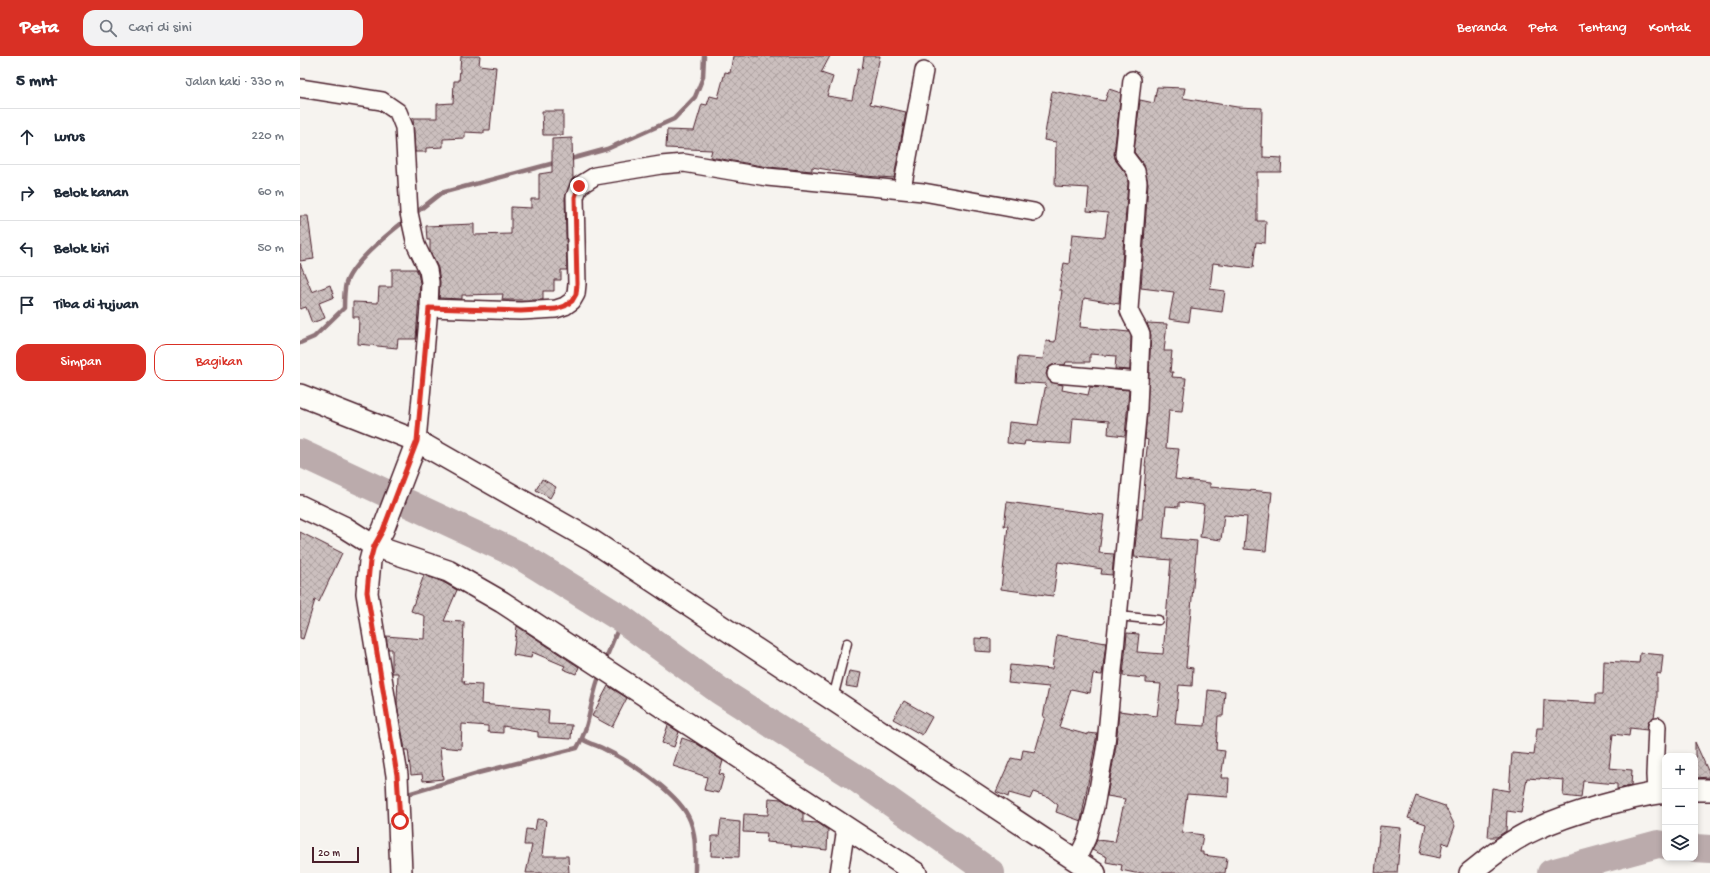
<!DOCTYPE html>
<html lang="id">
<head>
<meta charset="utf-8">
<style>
	:root { --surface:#fff; --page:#f2f2f3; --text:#1f2937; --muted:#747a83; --line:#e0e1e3; --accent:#d93025 }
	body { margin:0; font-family:"Gochi Hand",sans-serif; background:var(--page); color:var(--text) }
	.controls { position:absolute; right:12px; bottom:12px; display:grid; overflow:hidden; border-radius:8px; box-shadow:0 2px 6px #0003 }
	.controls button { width:36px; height:36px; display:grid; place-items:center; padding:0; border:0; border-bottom:1px solid var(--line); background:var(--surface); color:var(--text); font:20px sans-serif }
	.scale { position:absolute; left:12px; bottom:10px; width:47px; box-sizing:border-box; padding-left:4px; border:2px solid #4a1f2b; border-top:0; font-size:11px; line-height:14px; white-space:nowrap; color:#4a1f2b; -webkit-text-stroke:3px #fdfcf7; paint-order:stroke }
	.stop { position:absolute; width:12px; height:12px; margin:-9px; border:3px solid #d93025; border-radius:50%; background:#fff }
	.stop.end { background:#d93025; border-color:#fff; box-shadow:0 1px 4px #0008 }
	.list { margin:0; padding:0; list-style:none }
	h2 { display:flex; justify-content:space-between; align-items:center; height:52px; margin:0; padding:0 16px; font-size:17px }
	h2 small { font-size:13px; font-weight:400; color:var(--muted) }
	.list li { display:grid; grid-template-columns:26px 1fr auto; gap:12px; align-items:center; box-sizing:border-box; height:56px; padding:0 16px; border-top:1px solid var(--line) }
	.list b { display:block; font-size:15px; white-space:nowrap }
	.list em { font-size:13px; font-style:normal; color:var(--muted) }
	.actions { display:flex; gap:8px; padding:12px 16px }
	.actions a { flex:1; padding:9px 0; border:1px solid var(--accent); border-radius:12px; text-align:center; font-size:14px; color:var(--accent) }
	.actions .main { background:var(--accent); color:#fff }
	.icon { flex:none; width:22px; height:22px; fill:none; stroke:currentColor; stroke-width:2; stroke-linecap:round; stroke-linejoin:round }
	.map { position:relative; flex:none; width:1410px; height:817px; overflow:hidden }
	header { display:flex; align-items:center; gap:24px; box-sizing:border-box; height:56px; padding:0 20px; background:var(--accent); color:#fff }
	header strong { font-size:19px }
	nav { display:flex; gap:22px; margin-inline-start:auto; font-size:14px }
	.search { width:280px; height:36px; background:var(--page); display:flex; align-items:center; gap:10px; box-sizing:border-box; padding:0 14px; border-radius:12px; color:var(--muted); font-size:15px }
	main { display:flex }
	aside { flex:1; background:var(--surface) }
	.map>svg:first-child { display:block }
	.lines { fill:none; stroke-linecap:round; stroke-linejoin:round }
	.stream { stroke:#8e7378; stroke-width:4.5 }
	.river { stroke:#bbabac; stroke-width:28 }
	.building { fill:url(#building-cross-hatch); stroke:#4a1f2b }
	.service-casing { stroke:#4a1f2b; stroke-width:11 }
	.minor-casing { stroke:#4a1f2b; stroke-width:20 }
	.tertiary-casing { stroke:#4a1f2b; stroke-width:24 }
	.service { stroke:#fdfcf7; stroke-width:8 }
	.minor { stroke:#fdfcf7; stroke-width:17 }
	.tertiary { stroke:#fdfcf7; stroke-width:21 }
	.route { stroke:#d93025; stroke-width:5 }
</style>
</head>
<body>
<header>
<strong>Peta</strong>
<div class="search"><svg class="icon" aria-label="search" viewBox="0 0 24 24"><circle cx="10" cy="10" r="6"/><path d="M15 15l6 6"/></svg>Cari di sini</div>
<nav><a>Beranda</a><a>Peta</a><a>Tentang</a><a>Kontak</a></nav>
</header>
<main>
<aside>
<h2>5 mnt<small>Jalan kaki · 330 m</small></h2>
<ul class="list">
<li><svg class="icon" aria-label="ahead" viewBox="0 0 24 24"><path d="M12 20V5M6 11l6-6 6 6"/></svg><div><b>Lurus</b></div><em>220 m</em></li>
<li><svg class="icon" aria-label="right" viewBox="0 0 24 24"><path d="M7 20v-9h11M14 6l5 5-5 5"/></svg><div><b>Belok kanan</b></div><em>60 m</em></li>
<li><svg class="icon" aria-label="left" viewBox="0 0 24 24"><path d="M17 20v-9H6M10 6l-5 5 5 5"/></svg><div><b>Belok kiri</b></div><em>50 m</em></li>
<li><svg class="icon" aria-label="arrive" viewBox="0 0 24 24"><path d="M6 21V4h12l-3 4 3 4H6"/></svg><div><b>Tiba di tujuan</b></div></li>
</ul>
<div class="actions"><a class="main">Simpan</a><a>Bagikan</a></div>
</aside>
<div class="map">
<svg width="1410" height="817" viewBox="0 0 1410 817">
	<defs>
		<pattern id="building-cross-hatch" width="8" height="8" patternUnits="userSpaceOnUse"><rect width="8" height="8" fill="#cbbfbe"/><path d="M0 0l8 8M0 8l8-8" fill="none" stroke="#b0a4a3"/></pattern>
	</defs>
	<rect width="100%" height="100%" fill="#f6f3ef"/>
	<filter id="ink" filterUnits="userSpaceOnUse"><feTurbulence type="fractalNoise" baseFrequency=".025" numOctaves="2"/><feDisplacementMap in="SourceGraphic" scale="8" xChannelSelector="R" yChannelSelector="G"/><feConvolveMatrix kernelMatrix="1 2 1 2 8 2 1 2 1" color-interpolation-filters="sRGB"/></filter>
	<g filter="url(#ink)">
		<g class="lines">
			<g class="stream">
				<polyline points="267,104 307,93 374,63 395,41 403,21 404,0"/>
				<polyline points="113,159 141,137 258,106"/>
				<path d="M0 287 14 281 44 252C44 244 44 235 46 227 53 206 89 177 107 163"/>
				<polyline points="304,607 322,563"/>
				<path d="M282 683C289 688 297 689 304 693 329 705 375 735 388 760 397 777 395 798 395 817"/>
				<path d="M108 743V738L178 717 277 692C291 669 290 641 301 616"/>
			</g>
			<g class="river">
				<polyline points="0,397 219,499 322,563 420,635 552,719 691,817"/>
				<polyline points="1395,792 1410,793"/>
				<polyline points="1251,817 1358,788 1365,789"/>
			</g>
		</g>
		<g class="building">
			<polygon points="161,0 180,0 179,9 196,11 190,74 184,74 184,77 165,76 165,82 143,83 143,91 126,92 126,96 115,96 113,62 137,62 137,48 153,47 154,25 159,25"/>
			<polygon points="433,0 530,0 521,17 533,21 527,40 552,44 558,12 562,13 564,0 580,0 570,48 606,56 594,122 564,120 512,111 512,115 468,111 410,101 412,94 366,92 367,74 394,75 402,48 407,49 410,40 418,42 425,16 430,17"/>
			<polygon points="857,31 885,32 883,42 937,51 962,52 961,91 963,91 963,101 982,102 981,116 957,116 957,165 966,165 965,187 956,186 953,212 913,207 910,233 925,235 922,256 891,252 889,266 869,263 874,236 841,232 848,127 844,109 834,96 840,44 854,47"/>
			<polygon points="809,33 821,37 814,98 816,105 827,119 828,127 819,248 784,242 780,271 829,276 831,281 830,314 815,313 816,300 790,298 790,306 766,306 765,309 752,309 748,312 746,318 751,326 763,329 762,334 788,339 790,331 829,334 825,380 808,378 809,365 773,362 771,388 725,385 724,389 707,387 709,366 738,369 746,328 716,326 718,301 743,303 746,285 755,286 762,234 759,234 764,207 769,208 772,178 805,181 808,157 787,155 789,132 755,130 756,86 744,84 752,35 805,45"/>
			<polygon points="242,55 263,55 263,79 243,79"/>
			<polygon points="272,82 273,123 265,141 267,214 261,214 261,224 254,224 254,235 243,235 243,244 202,244 203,238 162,239 162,243 139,242 140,226 138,212 130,195 130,184 127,184 126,170 174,168 174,179 211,178 211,151 231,152 231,143 239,143 239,118 252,116 252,83"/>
			<polygon points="0,160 8,160 14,203 0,205"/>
			<polygon points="0,207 12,236 30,229 34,241 19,247 25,262 12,267 6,251 0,253"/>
			<polygon points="92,213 116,213 118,217 120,227 116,283 98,283 97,292 58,288 59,261 53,261 53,246 78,247 79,231 92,231"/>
			<polygon points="847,267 867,268 864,295 872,295 870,316 873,316 872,321 886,322 882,355 869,354 866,392 879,393 875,423 910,427 910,431 972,436 966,495 944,493 947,461 924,459 921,484 900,481 904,449 879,446 879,451 866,450 863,482 897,485 886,611 893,612 892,630 879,629 875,668 905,670 908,634 925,636 923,660 918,660 916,694 925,695 921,722 929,722 928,741 887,738 882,776 903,779 900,796 903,796 903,799 927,802 925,817 835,817 821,814 822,809 806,806 807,801 792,794 797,784 815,786 825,743 807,740 816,690 819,655 857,660 861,628 846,627 846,622 823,620 827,577 839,578 837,596 863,598 871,504 834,501 838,463 842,463 846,410 845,410 848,384 845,383 851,279"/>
			<polygon points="242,423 256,431 250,442 236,434"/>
			<polygon points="707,446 804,459 799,497 814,498 812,519 801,518 802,513 758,506 753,540 701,533 708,470 704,470"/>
			<polygon points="0,476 42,497 19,546 15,544 3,583 0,582"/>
			<polygon points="124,519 143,526 157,534 144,565 164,566 162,625 165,625 164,628 182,629 181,648 249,654 248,668 272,669 271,683 238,681 238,676 203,670 203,677 188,676 188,670 162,668 161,693 140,691 143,723 123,725 122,718 111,719 108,694 105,694 97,648 98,617 92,617 92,593 88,593 86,580 124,583 125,560 111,555"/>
			<polygon points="217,570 279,611 276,618 263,613 265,610 232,596 231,602 213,599"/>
			<polygon points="757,579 806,587 802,619 793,618 790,637 771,633 759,671 788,679 788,677 797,678 781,765 756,756 758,749 748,741 733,736 730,743 709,737 708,741 696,736 711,702 721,704 723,694 735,696 745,661 743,661 749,631 708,627 710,609 752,613"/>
			<polygon points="675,582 691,583 691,596 675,595"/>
			<polygon points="1340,597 1363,599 1361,618 1357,617 1357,643 1354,661 1348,665 1347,674 1330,672 1329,680 1313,678 1309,712 1332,714 1331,730 1317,733 1317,728 1283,725 1281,742 1263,740 1264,724 1240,722 1240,723 1227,722 1221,757 1207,755 1206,775 1197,781 1188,781 1192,732 1209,735 1212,697 1234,699 1237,672 1243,672 1244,644 1296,647 1296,638 1303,638 1304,605 1339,607"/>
			<polygon points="549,615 561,617 558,632 546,630"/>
			<polygon points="308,630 327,642 312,671 292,660"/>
			<polygon points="604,645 632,661 622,679 593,663"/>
			<polygon points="368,669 379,676 374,691 362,687"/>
			<polygon points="382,682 396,687 423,705 419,718 424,719 419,737 404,734 407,721 373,710"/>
			<polygon points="1395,686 1410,719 1410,721 1395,722"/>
			<polygon points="1116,740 1145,750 1155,770 1148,789 1143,786 1140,802 1120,798 1126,768 1108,762"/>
			<polygon points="469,742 481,743 503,757 503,766 518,767 528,774 527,794 491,790 491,788 466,786 467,777 443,776 444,758 468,759"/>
			<polygon points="237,763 246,764 242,800 268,800 269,817 226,817 232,789 224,789 226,773 235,774"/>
			<polygon points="421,764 440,766 439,801 411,800 412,780 419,780"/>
			<polygon points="1080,770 1101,772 1097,817 1075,817"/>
		</g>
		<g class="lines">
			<g class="service-casing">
				<g id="service">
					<polyline points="818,560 858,564"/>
					<polyline points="533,642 547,587"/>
				</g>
			</g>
			<g class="minor-casing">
				<g id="minor">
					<polyline points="0,32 82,45 98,56 104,71 109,157 116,189 128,214 130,226 129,252 117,385"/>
					<polyline points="602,133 624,15"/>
					<polyline points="129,252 221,255 256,253 265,250 272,245 276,238 277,228 275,141 279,130 295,120 361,109 384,107 467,121 623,136 734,156"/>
					<polyline points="756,318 839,325"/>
					<polyline points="1356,737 1355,719 1357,670"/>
					<path d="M776 805 787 782 795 751 806 688 838 352 841 279C838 270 832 263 829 254L838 126 836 115 824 99 832 24"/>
					<polyline points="539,817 546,772"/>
				</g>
			</g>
			<g class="tertiary-casing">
				<g id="tertiary">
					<polyline points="0,339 117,385 291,484 795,817"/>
					<polyline points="0,450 44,471 74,490 148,515 202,546 616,817"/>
					<polyline points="1395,734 1410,734"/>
					<polyline points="101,817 97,719 67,537 70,505 74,490 83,474 117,385"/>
					<path d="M1170 817C1190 801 1212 783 1236 773 1270 757 1328 741 1365 736"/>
				</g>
			</g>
			<use href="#service" class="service"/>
			<use href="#minor" class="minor"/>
			<use href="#tertiary" class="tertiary"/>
		</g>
	</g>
	<g class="lines" filter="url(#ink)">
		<polyline class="route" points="100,765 97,719 67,536 70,505 74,490 83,474 117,385 129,252 221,255 256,253 265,250 272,245 276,238 277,228 275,141 279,130"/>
	</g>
</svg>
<div class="controls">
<button>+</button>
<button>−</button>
<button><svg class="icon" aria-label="layers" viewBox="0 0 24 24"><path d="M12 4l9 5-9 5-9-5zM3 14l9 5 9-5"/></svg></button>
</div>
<div class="scale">20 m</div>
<div class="stop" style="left:100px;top:765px"></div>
<div class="stop end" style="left:279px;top:130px"></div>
</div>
</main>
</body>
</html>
